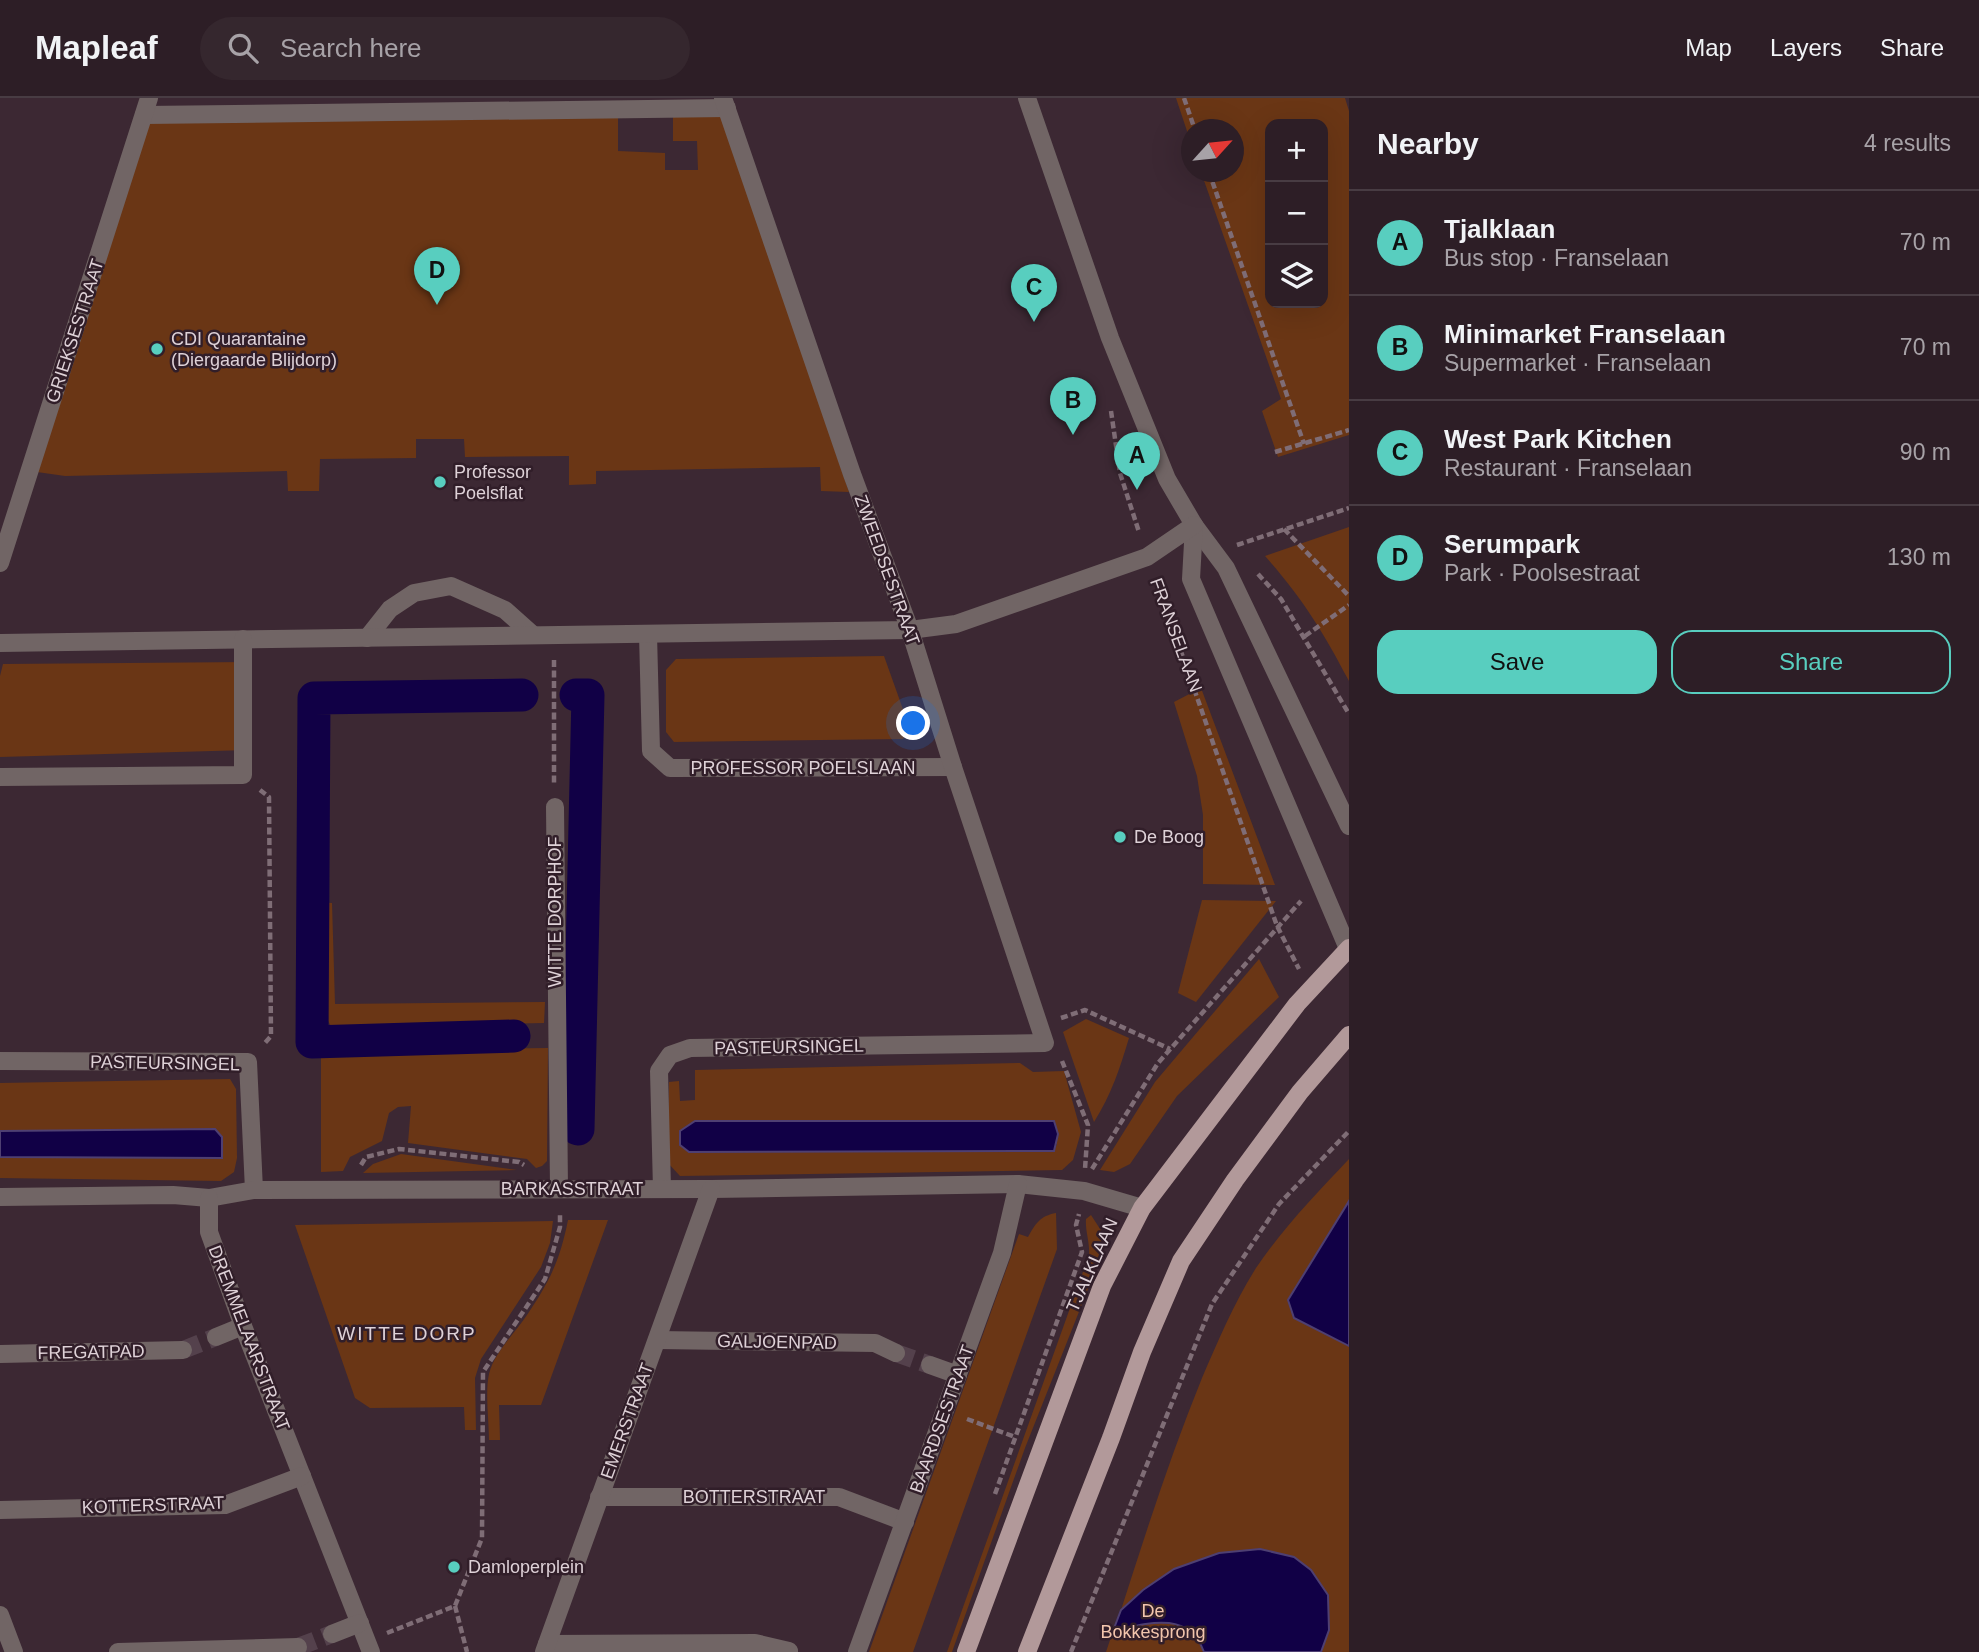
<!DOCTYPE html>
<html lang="en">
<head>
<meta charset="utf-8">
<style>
	:root { --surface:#2d1e26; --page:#35272e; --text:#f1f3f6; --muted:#a7a2a7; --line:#483c43; --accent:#58cebf }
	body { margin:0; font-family:Arial,sans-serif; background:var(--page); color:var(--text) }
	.controls { position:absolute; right:21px; top:21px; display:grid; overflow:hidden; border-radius:14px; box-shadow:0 7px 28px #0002 }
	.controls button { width:63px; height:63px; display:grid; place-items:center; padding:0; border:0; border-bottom:2px solid var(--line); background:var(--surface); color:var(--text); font:35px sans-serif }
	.compass { position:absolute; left:1181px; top:21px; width:63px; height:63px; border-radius:50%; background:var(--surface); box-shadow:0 7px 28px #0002; rotate:63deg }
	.you { position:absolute; left:914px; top:626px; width:24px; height:24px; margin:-18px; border:5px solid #fff; border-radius:50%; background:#1a73e8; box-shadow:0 0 0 10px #1a73e833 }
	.badge { display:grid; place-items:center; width:46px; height:46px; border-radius:50%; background:var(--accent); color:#111; font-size:23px; font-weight:700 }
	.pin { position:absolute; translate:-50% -58px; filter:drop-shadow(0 2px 4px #0008) }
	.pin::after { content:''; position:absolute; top:37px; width:24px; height:21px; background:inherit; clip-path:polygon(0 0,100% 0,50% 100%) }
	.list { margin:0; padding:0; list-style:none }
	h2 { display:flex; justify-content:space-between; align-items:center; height:91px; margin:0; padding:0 28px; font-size:30px }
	h2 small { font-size:23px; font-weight:400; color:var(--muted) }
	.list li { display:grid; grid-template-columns:46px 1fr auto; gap:21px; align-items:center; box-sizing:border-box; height:105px; padding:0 28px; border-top:2px solid var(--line) }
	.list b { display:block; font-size:26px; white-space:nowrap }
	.list p { margin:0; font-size:23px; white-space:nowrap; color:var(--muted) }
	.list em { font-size:23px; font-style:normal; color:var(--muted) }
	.actions { display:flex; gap:14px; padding:21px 28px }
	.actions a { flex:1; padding:16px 0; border:2px solid var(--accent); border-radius:21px; text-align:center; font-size:24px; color:var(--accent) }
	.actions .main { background:var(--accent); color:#111 }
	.icon { flex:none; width:38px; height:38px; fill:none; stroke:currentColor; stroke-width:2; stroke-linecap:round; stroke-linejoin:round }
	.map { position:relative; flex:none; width:1349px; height:1554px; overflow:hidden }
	header { display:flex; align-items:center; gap:42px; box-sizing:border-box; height:98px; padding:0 35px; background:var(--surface); border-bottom:2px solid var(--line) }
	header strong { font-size:33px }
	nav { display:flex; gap:38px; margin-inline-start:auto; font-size:24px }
	.search { width:490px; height:63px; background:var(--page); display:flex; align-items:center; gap:18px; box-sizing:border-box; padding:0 24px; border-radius:38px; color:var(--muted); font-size:26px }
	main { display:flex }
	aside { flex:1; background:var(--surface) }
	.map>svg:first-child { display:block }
	.green { fill:#6a3615; fill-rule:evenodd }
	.water { fill:#110046; stroke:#4e3f72; stroke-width:2 }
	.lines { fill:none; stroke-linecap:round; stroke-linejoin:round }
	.canal { stroke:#110046; stroke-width:33 }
	.minor-tunnel { stroke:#54414c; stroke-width:18; stroke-dasharray:18 9; stroke-linecap:butt }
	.path { stroke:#7f6d76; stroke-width:4.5; stroke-dasharray:7 3.5; stroke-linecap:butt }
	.minor { stroke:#716565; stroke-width:18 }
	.major { stroke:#b2999a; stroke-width:18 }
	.poi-dot { fill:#58cebf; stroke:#311e29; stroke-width:2.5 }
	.labels { text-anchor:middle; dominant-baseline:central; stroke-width:5; stroke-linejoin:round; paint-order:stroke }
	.street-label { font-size:18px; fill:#ded1d7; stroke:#311e29 }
	.poi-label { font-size:18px; fill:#ded1d7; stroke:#311e29; text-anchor:start }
	.park-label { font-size:18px; fill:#f2c5ad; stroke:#311e29 }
	.neighbourhood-label { font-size:19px; letter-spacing:2px; fill:#ded1d7; stroke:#311e29 }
</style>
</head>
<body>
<header>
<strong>Mapleaf</strong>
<div class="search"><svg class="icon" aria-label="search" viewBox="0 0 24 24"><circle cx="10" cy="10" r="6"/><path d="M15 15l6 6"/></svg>Search here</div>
<nav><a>Map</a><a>Layers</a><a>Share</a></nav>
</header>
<main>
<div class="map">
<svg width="1349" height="1554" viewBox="0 0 1349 1554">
	<rect width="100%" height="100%" fill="#3c2833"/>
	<g class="green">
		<path d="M1176 0H1345L1349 13V337L1278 359 1262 313 1281 301 1201 74H1234V32H1192L1191 45ZM1270 26H1323V205H1270Z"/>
		<polygon points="618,13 618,53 665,55 665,72 698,72 697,43 673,43 673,14 721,14 849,394 821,393 820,369 596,373 596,386 569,387 569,358 465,359 464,341 416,341 416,360 320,361 319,393 288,393 287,373 65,378 37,374 148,15"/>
		<path d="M1349 429V583C1324 535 1301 498 1265 458Z"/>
		<polygon points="884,558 910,631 903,641 674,644 666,634 666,572 676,561"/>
		<polygon points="250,564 248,652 0,659 0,578 3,566"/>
		<polygon points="1201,590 1275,787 1203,786 1203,717 1197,678 1174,604"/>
		<polygon points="1202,802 1276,803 1196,904 1178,895"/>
		<polygon points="318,804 332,805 335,906 545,904 544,925 332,930 323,914"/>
		<polygon points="1259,861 1279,899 1177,998 1130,1066 1114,1074 1100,1072 1155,984"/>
		<path d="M1086 921 1129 940C1120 970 1111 997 1094 1024L1063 934Z"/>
		<polygon points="548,950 547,1063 542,1068 536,1070 527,1061 408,1045 411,1008 398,1009 389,1015 382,1043 350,1059 343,1073 321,1074 321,953"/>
		<path d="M1020 965 1033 974 1064 973 1081 1034 1073 1062 1062 1072 680 1078 668 1065 669 984 679 983 680 1003 695 1002V972ZM1057 1046 1054 1053 689 1054Z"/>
		<polygon points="230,981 236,991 237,1060 234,1074 221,1083 0,1080 0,985"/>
		<polygon points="401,1056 517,1072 363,1075 373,1066"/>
		<path d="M1349 1061V1103L1294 1220 1349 1248V1554H1321L1329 1532 1260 1451 1219 1455 1174 1471 1279 1554H1106L1113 1533 1117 1532 1125 1508 1121 1512C1146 1434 1171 1356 1202 1280 1218 1243 1234 1205 1256 1170 1283 1130 1316 1096 1349 1061Z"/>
		<path d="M1056 1115 1057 1151 913 1554H869L1019 1136 1028 1139C1036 1125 1040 1118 1056 1115Z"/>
		<path d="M1091 1117 1102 1134 1105 1148 1025 1350 952 1554H947L1089 1157C1090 1144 1085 1133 1086 1121Z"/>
		<path d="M568 1122H608L541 1307H499L500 1342H489C489 1323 485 1294 489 1276 494 1255 515 1235 527 1217 550 1183 560 1162 568 1122Z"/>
		<polygon points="553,1123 550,1145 541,1169 481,1261 475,1280 476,1332 465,1332 464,1309 370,1310 355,1300 295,1127"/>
	</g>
	<g class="water">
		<polygon points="695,1023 1054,1023 1058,1036 1054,1053 689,1054 680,1047 680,1033"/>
		<polygon points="215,1031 222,1039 222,1060 0,1059 0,1033"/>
		<polygon points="1349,1103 1349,1248 1294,1220 1288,1202"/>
		<path d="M1260 1451 1294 1459 1311 1472 1328 1497 1329 1532 1321 1554H1204C1188 1512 1148 1525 1113 1533L1121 1512 1143 1492 1174 1471 1219 1455Z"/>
	</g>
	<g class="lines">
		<g class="canal">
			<polyline points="576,597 588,597 578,1031"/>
			<polyline points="514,938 312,944 314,600 522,597"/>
		</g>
		<g class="minor-tunnel">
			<polyline points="183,1252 216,1239"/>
			<polyline points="896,1255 930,1267"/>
			<polyline points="298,1549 332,1536"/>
		</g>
		<g class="path">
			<polyline points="1184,0 1195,32"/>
			<polyline points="1209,74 1304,346"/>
			<polyline points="1111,313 1120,375 1139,434"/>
			<polyline points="1275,354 1349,332"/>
			<polyline points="1284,431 1349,498"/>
			<polyline points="1237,447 1349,410"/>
			<polyline points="1258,476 1281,501 1349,616"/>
			<polyline points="1156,482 1277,828 1299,871"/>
			<polyline points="1305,538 1349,507"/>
			<polyline points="554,562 554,686"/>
			<polyline points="260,692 269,699 271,938 264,946"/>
			<polyline points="1061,920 1085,912 1170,951"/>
			<polyline points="1062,963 1088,1027 1085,1071"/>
			<polyline points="361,1067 366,1059 399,1051 519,1064 524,1067"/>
			<polyline points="1092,1071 1158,965 1301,803"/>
			<polyline points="967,1321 1015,1339"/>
			<polyline points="995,1396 1082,1154 1076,1127 1079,1116"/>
			<polyline points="455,1508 467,1554"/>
			<polyline points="387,1535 455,1508 482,1440 483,1274 545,1181 560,1129 560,1116"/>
			<polyline points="1071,1554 1212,1206 1279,1106 1349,1033"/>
		</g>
		<g class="minor">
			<polyline points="1027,0 1110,240 1167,381 1194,427 1226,470 1349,728"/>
			<polyline points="144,17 727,10"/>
			<polyline points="1194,427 1191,481 1349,853"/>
			<polyline points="0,465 149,0"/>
			<polyline points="648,536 651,653 670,670 953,669"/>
			<polyline points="367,540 390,511 414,495 451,488 505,512 533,537"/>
			<polyline points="0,545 910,532 956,526 1147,459 1194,427"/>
			<polyline points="0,679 243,677 243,541"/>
			<polyline points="555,709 559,1090"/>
			<polyline points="0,963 248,964 254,1092"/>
			<polyline points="662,1091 659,973 670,957 690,950 1045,945 953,669 910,532 852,376 723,0"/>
			<polyline points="0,1099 173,1097 209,1100 254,1092 711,1091 1018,1086 1084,1093 1142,1110"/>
			<polyline points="209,1100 209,1134 243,1228 371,1554"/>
			<polyline points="216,1239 243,1228"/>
			<polyline points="657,1242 875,1245 896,1255"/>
			<polyline points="0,1256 183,1252"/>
			<polyline points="930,1267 958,1277"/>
			<polyline points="599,1399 839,1399 905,1424"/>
			<polyline points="0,1412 225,1407 302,1378"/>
			<polyline points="0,1517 14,1554"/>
			<polyline points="332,1536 360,1525"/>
			<polyline points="547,1546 755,1545 789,1553"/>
			<polyline points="118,1554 298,1549"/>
			<polyline points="544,1554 711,1091"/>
			<polyline points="857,1554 1002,1155 1018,1086"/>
		</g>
		<g class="major">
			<polyline points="966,1554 1102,1188 1142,1110 1297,906 1349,850"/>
			<polyline points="1027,1554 1111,1340 1142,1254 1181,1163 1235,1082 1300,994 1349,937"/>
		</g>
	</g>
	<g class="poi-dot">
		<circle cx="157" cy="251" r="7"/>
		<circle cx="440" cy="384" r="7"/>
		<circle cx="1120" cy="739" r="7"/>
		<circle cx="454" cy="1469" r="7"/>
	</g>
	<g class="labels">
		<g class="street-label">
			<text transform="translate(75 233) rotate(-72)">GRIEKSESTRAAT</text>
			<text transform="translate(887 472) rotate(70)">ZWEEDSESTRAAT</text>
			<text transform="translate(1176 537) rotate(70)">FRANSELAAN</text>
			<text x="803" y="670">PROFESSOR POELSLAAN</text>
			<text transform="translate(555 814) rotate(-90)">WITTE DORPHOF</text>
			<text transform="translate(789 949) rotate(-1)">PASTEURSINGEL</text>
			<text transform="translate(165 965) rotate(1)">PASTEURSINGEL</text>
			<text x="572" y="1091">BARKASSTRAAT</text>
			<text transform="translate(1092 1167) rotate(-66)">TJALKLAAN</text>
			<text transform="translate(249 1240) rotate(69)">DREMMELAARSTRAAT</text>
			<text transform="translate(777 1244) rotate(1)">GALJOENPAD</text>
			<text transform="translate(91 1254) rotate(-1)">FREGATPAD</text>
			<text transform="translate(942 1321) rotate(-70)">BAARDSESTRAAT</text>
			<text transform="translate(627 1323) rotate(-70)">EMERSTRAAT</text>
			<text x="754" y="1399">BOTTERSTRAAT</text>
			<text transform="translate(153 1407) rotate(-2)">KOTTERSTRAAT</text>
		</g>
		<g class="poi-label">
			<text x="171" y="241">CDI Quarantaine<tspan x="171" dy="21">(Diergaarde Blijdorp)</tspan></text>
			<text x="454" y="374">Professor<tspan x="454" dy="21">Poelsflat</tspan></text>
			<text x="1134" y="739">De Boog</text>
			<text x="468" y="1469">Damloperplein</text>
		</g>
		<g class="park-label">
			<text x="1153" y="1513">De<tspan x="1153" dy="21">Bokkesprong</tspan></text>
		</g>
		<g class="neighbourhood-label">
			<text x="407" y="1235">WITTE DORP</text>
		</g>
	</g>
</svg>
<div class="controls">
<button>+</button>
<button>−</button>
<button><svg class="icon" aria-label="layers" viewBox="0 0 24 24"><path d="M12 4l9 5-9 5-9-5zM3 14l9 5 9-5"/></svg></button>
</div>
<svg class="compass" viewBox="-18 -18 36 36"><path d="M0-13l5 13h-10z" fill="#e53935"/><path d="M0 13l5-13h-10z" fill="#a7a2a7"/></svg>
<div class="you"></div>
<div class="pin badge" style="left:1137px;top:392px">A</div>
<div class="pin badge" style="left:1073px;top:337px">B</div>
<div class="pin badge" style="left:1034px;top:224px">C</div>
<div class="pin badge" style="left:437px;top:207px">D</div>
</div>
<aside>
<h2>Nearby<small>4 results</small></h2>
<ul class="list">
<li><span class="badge">A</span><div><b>Tjalklaan</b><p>Bus stop · Franselaan</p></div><em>70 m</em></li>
<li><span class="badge">B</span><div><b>Minimarket Franselaan</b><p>Supermarket · Franselaan</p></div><em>70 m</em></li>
<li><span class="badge">C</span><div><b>West Park Kitchen</b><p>Restaurant · Franselaan</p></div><em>90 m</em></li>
<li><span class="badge">D</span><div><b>Serumpark</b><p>Park · Poolsestraat</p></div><em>130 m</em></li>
</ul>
<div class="actions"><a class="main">Save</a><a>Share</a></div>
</aside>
</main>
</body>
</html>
